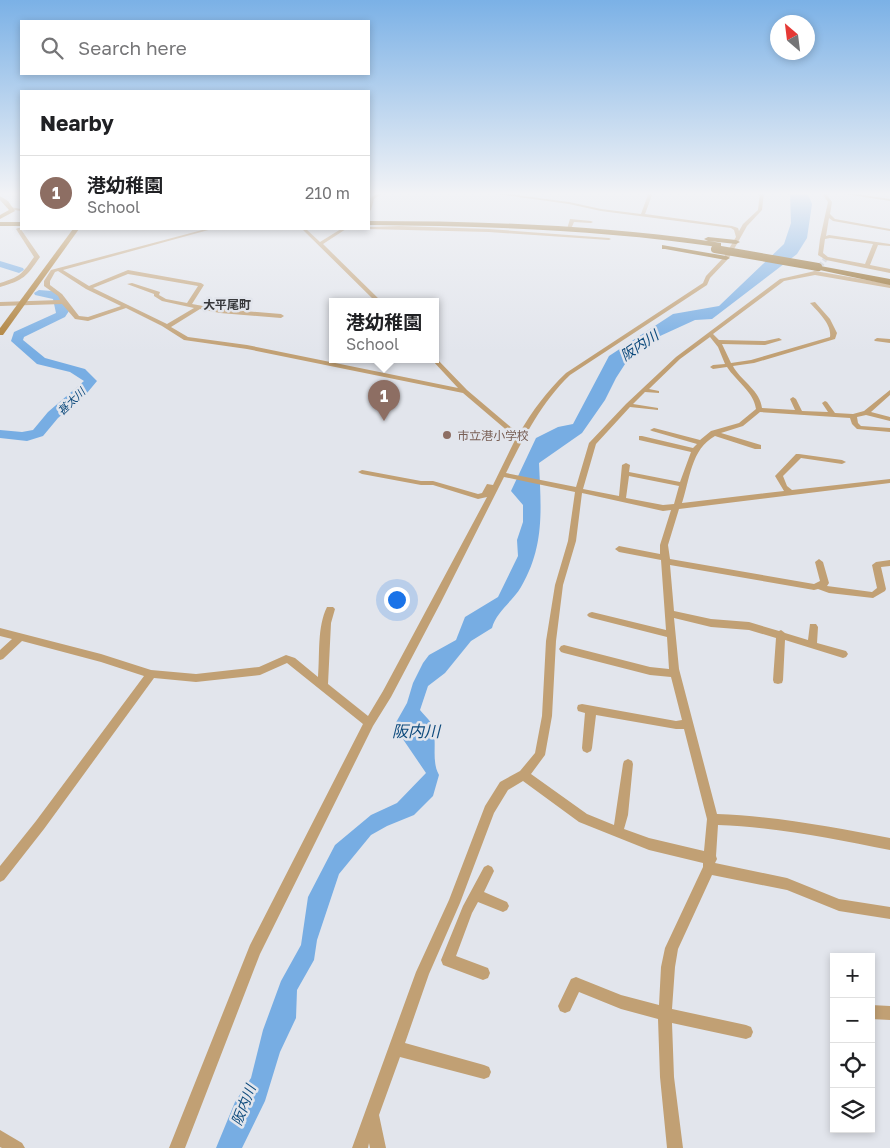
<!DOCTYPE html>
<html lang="en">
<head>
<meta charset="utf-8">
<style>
	:root { --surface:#fff; --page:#f6f6f6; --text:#202124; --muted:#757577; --line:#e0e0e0; --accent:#a0602a }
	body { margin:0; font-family:"Golos Text","Noto Sans JP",sans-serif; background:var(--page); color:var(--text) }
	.controls { position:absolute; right:15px; bottom:15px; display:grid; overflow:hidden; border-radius:0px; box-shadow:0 2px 8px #0003 }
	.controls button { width:45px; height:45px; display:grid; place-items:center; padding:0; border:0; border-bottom:1px solid var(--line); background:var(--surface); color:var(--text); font:25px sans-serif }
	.compass { position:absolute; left:770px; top:15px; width:45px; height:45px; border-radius:50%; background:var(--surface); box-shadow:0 2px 8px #0003; rotate:332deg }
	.you { position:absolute; left:396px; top:599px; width:18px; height:18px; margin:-12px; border:4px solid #fff; border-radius:50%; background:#1a73e8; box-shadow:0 0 0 8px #1a73e833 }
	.badge { display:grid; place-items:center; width:32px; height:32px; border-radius:50%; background:var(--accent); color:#fff; font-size:16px; font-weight:700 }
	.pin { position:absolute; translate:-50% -41px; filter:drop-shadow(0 1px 2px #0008) }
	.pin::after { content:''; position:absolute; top:26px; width:18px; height:15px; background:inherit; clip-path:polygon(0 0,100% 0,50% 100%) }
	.popup { position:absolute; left:329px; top:298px; width:110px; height:65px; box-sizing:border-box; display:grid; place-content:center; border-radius:0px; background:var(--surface); filter:drop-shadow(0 1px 4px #0005); font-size:16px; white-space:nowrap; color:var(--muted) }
	.popup b { font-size:19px; color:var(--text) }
	.popup::after { content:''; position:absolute; left:50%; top:100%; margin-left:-10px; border:10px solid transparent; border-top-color:var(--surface) }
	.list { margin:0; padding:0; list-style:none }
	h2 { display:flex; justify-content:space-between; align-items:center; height:65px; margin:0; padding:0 20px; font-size:21px }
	h2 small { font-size:16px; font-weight:400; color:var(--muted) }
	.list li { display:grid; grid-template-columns:32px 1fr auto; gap:15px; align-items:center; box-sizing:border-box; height:75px; padding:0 20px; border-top:1px solid var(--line) }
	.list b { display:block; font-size:19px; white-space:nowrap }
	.list p { margin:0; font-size:16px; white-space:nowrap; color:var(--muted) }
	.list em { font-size:16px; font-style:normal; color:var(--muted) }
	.icon { flex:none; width:28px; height:28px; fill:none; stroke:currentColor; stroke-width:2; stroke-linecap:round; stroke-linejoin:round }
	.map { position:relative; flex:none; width:890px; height:1148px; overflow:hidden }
	.search { position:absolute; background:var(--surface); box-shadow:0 2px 8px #0003; left:20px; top:20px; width:350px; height:55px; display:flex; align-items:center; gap:12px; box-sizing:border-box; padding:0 18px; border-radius:0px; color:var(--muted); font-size:19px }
	.panel { position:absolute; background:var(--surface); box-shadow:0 2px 8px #0003; left:20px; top:90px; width:350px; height:140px; border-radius:0px }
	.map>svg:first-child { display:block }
	.water { fill:#77ade3 }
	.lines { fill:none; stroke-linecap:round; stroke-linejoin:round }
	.river { fill:#77ade3; fill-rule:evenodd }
	.minor-tunnel { stroke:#c0c3c9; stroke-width:5; stroke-dasharray:5 2.5; stroke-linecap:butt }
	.minor { fill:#c1a074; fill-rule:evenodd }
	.secondary { fill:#ad7d34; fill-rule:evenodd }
	.trunk { fill:#8a5e15; fill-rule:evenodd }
	.trunk-bridge { stroke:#8a5e15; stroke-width:8 }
	.education-dot { fill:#8d6e63; stroke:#e2e5ec; stroke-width:2 }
	.labels { text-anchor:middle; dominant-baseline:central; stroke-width:5; stroke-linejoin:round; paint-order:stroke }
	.far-water-label { font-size:11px; font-style:italic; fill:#0d4a7c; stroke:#e2e5ec }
	.far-quarter-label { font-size:12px; font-weight:bold; fill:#38393c; stroke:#e2e5ec }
	.education-label { font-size:12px; fill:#785e54; stroke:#e2e5ec; text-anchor:start }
	.water-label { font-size:14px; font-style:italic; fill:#0d4a7c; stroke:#e2e5ec }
	.near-water-label { font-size:16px; font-style:italic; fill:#0d4a7c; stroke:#e2e5ec }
</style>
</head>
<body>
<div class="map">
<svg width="890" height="1148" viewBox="0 0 890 1148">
	<rect width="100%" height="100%" fill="#e2e5ec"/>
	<path class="water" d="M790 192H807L812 204 807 238 797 254 712 319 695 320 636 347 616 378 605 400 582 433 539 463C541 509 545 546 521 587 512 602 496 612 492 628L471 641 445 673 428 686 420 710C423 714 428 718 431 723 439 739 430 759 439 775L433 796 414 815 387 826 371 835 339 874 317 940 314 960 297 990 296 1018 280 1052 265 1101 242 1148H216L235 1102 251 1078 263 1030 281 981 301 945 308 897 335 845 371 815 397 803 426 773 394 726 407 703 413 683 423 663 429 655 456 640 465 617 498 597 518 556 517 540 523 522V505L511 491 536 438 558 427 573 424 609 356 673 314 719 306 784 244 791 223Z"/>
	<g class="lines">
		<g class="river">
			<polygon points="0,261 23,268 24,270 19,273 0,267"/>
			<polygon points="39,290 52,291 62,295 69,311 65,317 24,337 23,340 45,358 85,369 97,381 87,393 58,418 43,436 27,441 0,438 0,430 22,432 33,430 48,412 84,381 70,372 37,364 11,341 14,332 56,313 53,299 35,295 34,293"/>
		</g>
		<polyline class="minor-tunnel" points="815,273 826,258"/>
		<g class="minor">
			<polygon points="380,192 385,192 374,199 371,210 369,211 370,198"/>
			<path d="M482 192H492L569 202 601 209 641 214 649 192H653L645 214 732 226 738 228 739 231 743 224 758 210 760 192H764L762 210 747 226 729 258 710 278 707 285 570 375C541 403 524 437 506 473L576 487 589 443 626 404 676 357 780 279 815 271 890 284V288L815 275 784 281 713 334 719 340 765 341 779 338 782 340 765 345 722 344 731 363 751 360 830 337C832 324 818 312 810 303L815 302 830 319 837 333 835 339 754 363 733 366 734 368C743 382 760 391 762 408L795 410 790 399 793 397 796 399 802 411 828 412 822 403 825 401 827 402 835 413 853 414 864 411 890 390V395L871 412 890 417V421L866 415 857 417 858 423 861 426 890 428V432L857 429 852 424 850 418 760 412 743 426 721 433 761 445V449H755L715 436C691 449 690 479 682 503L784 491 775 476 796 454H799L842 460 846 462 842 464 801 458 783 476 787 486 792 490 890 479V483L679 509 668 545 670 559 814 584 820 581 815 562 819 559 823 562 829 583 827 586 872 592 877 588 872 565 876 562 890 560V566L881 567 886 589 885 591 873 598 829 593 818 589 814 590 670 565 674 611 711 619 749 622 779 631 781 630 785 633 808 640 810 624H816L818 627 817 643 846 651 848 654 846 657 843 658 785 640 783 680 782 683 778 684 774 683 773 680 776 638 749 630 711 627 674 618 679 669 717 814C775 816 833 827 890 838V850C834 839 776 827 718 825L716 856 717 859 715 863 787 878 839 899 890 907V919L839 911 787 890 712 875 678 949 675 967 672 1009 746 1025 751 1027 753 1032 751 1037 746 1039 672 1023 674 1077 683 1148H667L660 1077 658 1019 621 1009 579 992 570 1011 565 1013 560 1011 558 1006 571 979 576 977 621 995 659 1005 661 967 665 948 703 867V863L649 850 579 822 523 781 508 790 494 813 460 903 429 974 405 1043 484 1065 489 1067 491 1072 489 1077 484 1079 400 1057 379 1115 386 1148H370L369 1143 368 1148H352L416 972 449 900 485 806 500 782 520 771 535 753 542 716 546 641 555 585 568 541 575 492 504 477 440 604 391 697 373 726 260 954 185 1148H169L250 945 363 724 287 663 260 675 196 682 154 678 44 829 4 880 0 882V866L36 821 144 676 101 662 22 641 3 659 0 660V650L12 639 0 636V628L101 654 151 670 196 674 259 667 286 655 295 658 318 677C320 654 317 627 327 607H333L335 609 331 623 328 684 368 716 383 691 487 497 478 499 433 485H421L362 474 358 472 362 470 421 481H433L478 494 482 493 487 484 493 485 516 438 463 393 247 349 184 340 162 326 126 308 88 321 75 319 62 304 0 306V302L60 300 58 296 44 286V281L51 270 206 229H212L63 270 89 286 128 270 201 283 204 285 192 304 220 309 281 314 284 316 281 318 220 313 200 309 171 327 188 337 247 345 458 388 432 360 437 359 467 390 519 434C532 411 547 391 566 373L703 283 706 276 724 257 736 237 734 230 731 228 601 211 569 204ZM58 271 86 289 121 306 88 317 79 316 62 294 50 285V281L55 272ZM128 274 198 286 187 303 166 299 159 295 160 292 132 283 127 284 154 294V296L162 301 194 308 167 324 93 288ZM710 337 718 347 725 364 713 365 710 367 713 369 727 367C736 381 754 392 756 409L739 423 711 431 700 440 654 428 650 430 652 431 697 444 693 448 642 436H639V440L691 452 680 482 629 472 630 465 626 463 622 465 619 496 583 489 596 444 630 407 658 410V408L633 404 645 392 659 393V391L649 389 680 359ZM629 476 679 486 674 504 663 505 626 498ZM582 493 663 511 671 510 660 545V554L619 546 615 549 619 552 661 560 666 630 592 612 589 613 587 615 589 617 592 618 667 637 669 669 650 667 564 645 561 646 559 649 561 652 564 653 650 675 671 677 682 720 676 721 582 704 578 705 577 708 578 711 585 713 582 748 583 751 587 753 591 751 592 748 596 715 676 729H684L707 819 704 851 649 838 624 829 628 815 633 764 632 761 628 759 624 761 623 764 614 825 587 814 531 774 545 755 552 716 556 641 563 585 576 541Z"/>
			<path d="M821 192H825L832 202 830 214 835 219 890 229V231L833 221 829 218 826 236 829 235 890 244V246L878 245 870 265 890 269V273L826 260 818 255 820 239 828 202ZM830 238 873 244 865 264 828 257 823 253 825 239Z"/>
			<polygon points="833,192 842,192 890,199 890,201"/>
			<polygon points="10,207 21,209 21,211 8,209"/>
			<polygon points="570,219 591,221 593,222 591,223 574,222 571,229 569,230 567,229"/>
			<polygon points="399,226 489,229 609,238 611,239 609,240 489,232 367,229 369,229 369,227"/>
			<path d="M18 228H20L40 257C26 277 24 280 0 287V283C20 277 22 274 34 257L16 229Z"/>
			<polygon points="302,229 306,229 320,242 341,229 346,229 323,244 382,302 376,302"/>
			<polygon points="877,338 890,339 890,343 875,341 874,340"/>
			<polygon points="488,865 492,867 494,871 484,892 507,902 509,906 507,910 503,912 478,902 472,913 456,956 488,968 490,973 488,978 483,980 443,965 441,960 463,906 484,867"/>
			<polygon points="871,1005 890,1006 890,1020 871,1019"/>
			<polygon points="0,1130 22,1143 25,1148 2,1148 0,1147"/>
		</g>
		<g class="secondary">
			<polygon points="0,196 8,201 15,211 0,219 0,215 9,210 0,200"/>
			<polygon points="73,229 79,229 3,335 0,335 0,328"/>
		</g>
		<g class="trunk">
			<path d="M369 221C482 221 595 225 708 241L704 239 708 237 736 240 740 242 736 244 709 241 721 243V247H718C602 230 486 226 369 225Z"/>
			<rect x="0" y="222" width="21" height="4"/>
			<polygon points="662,245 726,256 730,258 726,260 665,249 662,249"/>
			<polygon points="815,265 890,279 890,285 815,269"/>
		</g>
		<polyline class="trunk-bridge" points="715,249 818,267"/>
	</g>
	<linearGradient id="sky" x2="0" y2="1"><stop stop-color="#7bb1e6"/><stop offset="0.55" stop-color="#f2f3f6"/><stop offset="1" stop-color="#f2f3f6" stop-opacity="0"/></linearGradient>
	<rect width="890" height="352" fill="url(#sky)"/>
	<circle class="education-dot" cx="447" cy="435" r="5"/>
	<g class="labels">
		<g class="far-water-label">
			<text transform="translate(71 401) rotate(-44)">甚太川</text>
		</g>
		<g class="far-quarter-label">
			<text x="227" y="304">大平尾町</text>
		</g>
		<g class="education-label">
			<text x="457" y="435">市立港小学校</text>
		</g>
		<g class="water-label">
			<text transform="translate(639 345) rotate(-34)">阪内川</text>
			<text transform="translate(243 1105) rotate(-69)">阪内川</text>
		</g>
		<g class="near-water-label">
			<text x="416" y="731">阪内川</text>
		</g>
	</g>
</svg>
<div class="controls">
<button>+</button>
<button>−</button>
<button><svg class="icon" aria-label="locate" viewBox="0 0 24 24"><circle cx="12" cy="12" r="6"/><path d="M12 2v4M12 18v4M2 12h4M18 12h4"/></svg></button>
<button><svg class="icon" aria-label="layers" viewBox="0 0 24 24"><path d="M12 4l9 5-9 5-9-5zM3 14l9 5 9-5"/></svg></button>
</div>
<svg class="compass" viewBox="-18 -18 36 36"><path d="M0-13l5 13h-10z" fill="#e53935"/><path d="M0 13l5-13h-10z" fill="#757577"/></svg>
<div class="you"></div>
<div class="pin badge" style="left:384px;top:421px;background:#8d6e63">1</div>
<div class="popup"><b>港幼稚園</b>School</div>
<div class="search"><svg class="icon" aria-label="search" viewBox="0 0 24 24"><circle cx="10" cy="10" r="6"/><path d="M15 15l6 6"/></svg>Search here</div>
<section class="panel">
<h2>Nearby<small></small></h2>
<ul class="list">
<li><span class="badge" style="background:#8d6e63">1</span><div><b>港幼稚園</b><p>School</p></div><em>210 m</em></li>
</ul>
</section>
</div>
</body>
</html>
